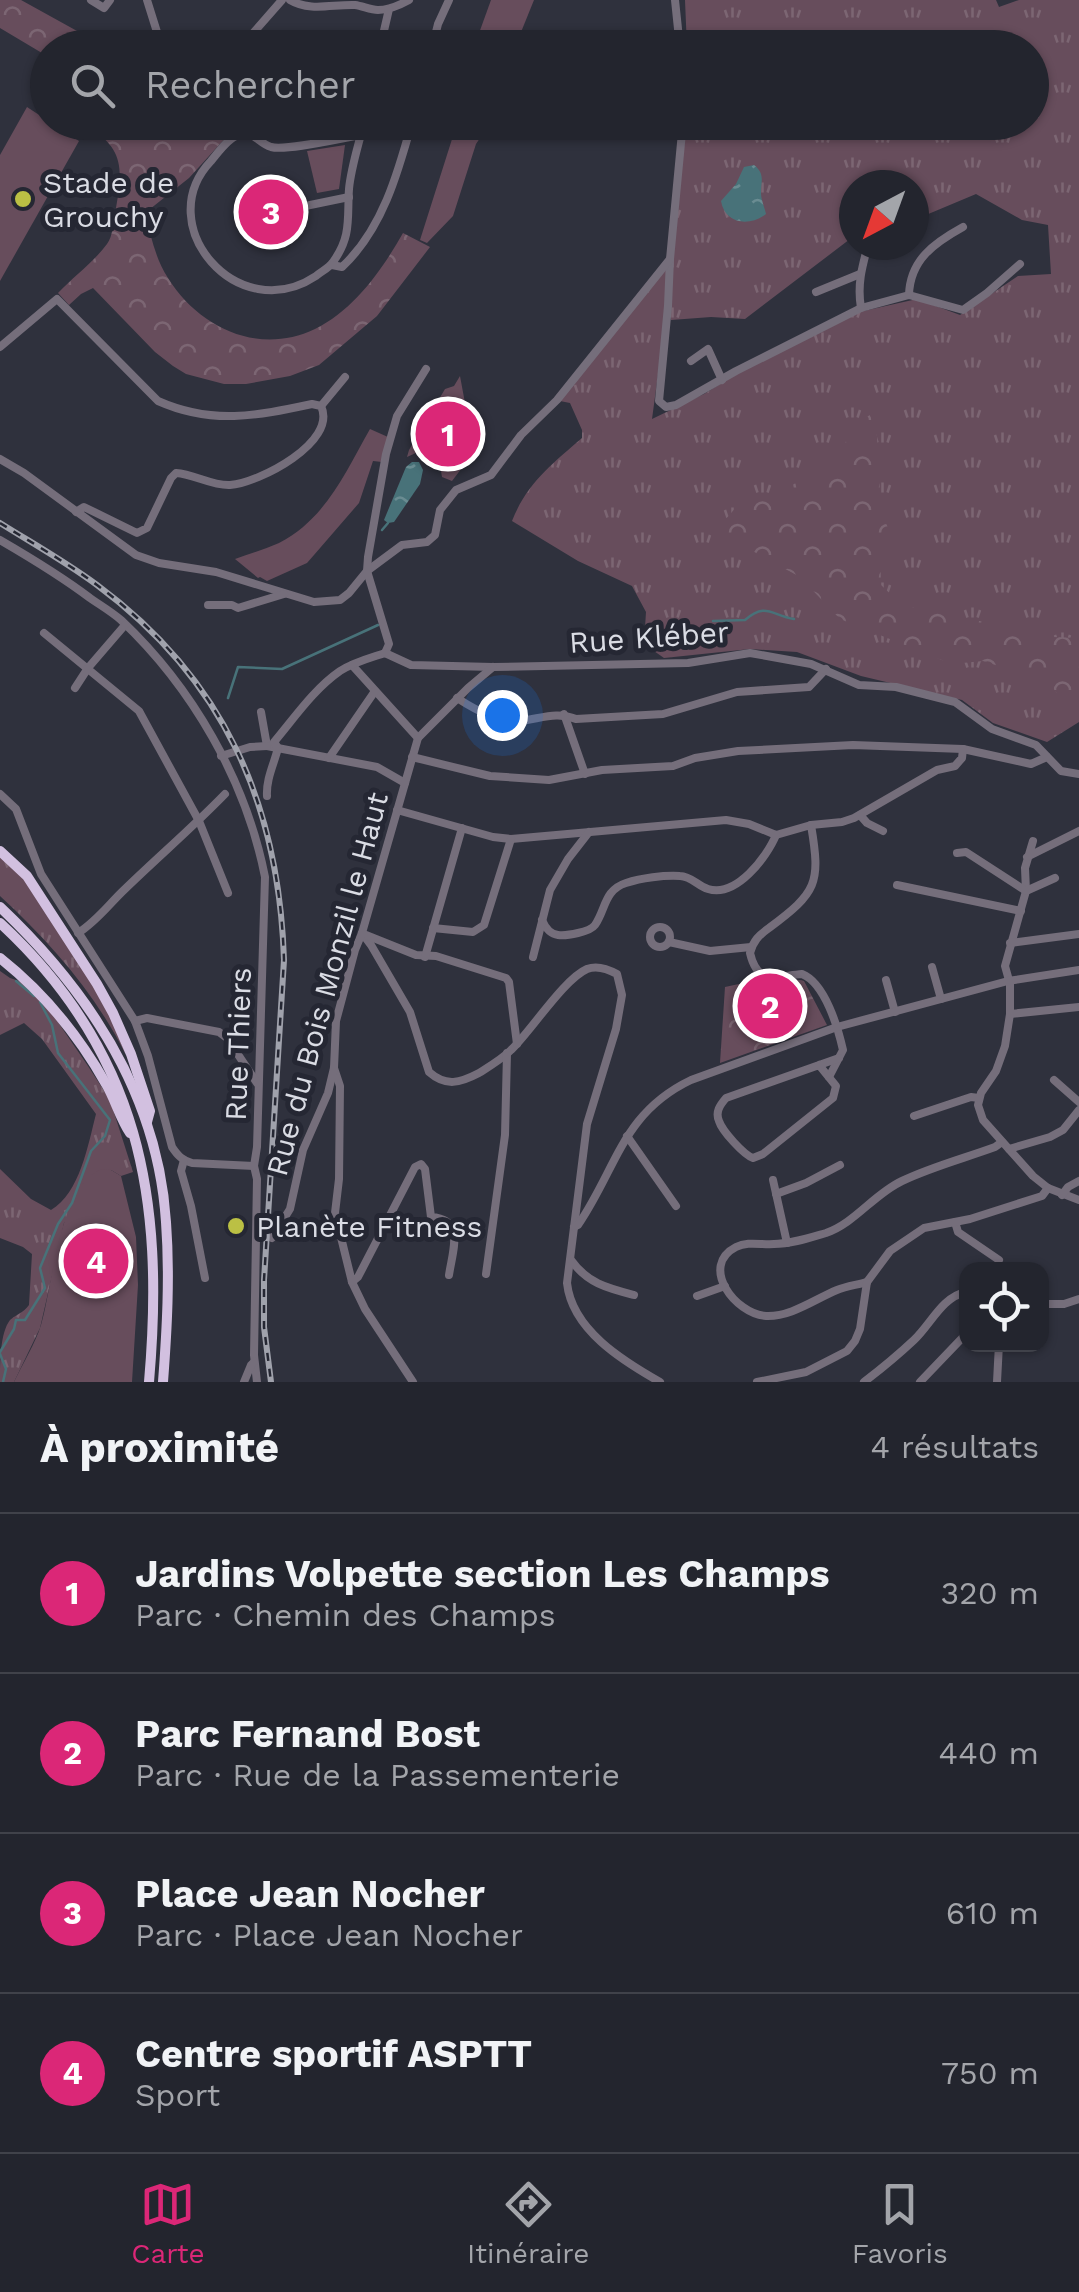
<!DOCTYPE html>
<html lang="fr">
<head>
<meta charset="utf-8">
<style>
	:root { --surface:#23252e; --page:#2f313a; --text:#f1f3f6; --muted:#a3a5aa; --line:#40424a; --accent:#db2777 }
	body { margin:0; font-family:"Work Sans",sans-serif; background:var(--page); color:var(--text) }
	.controls { position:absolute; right:30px; bottom:30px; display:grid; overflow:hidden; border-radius:20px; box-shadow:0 2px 8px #0004 }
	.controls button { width:90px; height:90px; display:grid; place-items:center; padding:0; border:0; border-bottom:2px solid var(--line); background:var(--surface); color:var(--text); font:50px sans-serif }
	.compass { position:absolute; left:839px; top:170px; width:90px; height:90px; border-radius:50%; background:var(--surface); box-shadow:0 2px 8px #0004; rotate:221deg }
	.you { position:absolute; left:502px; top:715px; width:35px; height:35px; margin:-25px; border:8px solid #fff; border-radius:50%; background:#1a73e8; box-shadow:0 0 0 15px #1a73e833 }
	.badge { display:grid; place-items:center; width:65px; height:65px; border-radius:50%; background:var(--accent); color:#fff; font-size:32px; font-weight:700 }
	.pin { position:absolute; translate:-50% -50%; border:5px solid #fff; box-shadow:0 2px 10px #0006 }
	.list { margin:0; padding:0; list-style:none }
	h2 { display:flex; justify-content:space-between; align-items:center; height:130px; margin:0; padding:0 40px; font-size:42px }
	h2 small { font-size:32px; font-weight:400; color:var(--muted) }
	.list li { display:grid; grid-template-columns:65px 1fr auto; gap:30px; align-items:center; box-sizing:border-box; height:160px; padding:0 40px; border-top:2px solid var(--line) }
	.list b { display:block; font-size:38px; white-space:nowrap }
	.list p { margin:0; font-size:32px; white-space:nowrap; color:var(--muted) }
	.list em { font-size:32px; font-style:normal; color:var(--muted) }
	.icon { flex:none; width:55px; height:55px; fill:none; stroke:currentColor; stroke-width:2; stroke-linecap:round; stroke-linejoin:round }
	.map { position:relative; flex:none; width:1079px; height:1382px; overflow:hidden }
	.search { position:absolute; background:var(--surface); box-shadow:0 2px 8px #0004; left:30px; right:30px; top:30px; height:110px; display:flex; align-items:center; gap:25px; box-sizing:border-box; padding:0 35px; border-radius:55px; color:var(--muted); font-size:38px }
	.sheet { height:770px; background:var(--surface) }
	nav { display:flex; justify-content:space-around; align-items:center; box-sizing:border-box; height:140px; border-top:2px solid var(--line); background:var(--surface); font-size:28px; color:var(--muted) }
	nav a { display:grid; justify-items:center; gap:5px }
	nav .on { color:var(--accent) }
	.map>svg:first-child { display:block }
	.grass { fill:url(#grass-tufts); fill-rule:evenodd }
	.forest { fill:url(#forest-crowns) }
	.garden { fill:#674d5c }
	.water { fill:url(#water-ripples) }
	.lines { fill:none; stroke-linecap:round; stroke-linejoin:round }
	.stream { stroke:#487279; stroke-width:2.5 }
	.minor { stroke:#756e7b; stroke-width:8 }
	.highway { stroke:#d2c0e0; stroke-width:10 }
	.rail-casing { stroke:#a0a2ac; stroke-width:6 }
	.rail { stroke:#252733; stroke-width:2.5; stroke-dasharray:8; stroke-linecap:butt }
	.poi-dot { fill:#bbc044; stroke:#252733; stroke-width:4 }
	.labels { text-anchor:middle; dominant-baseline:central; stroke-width:10; stroke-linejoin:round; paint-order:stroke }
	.poi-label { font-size:30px; fill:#dadce4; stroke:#252733; text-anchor:start }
	.street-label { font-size:30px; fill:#dadce4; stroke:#252733 }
</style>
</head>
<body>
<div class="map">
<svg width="1079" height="1382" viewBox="0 0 1079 1382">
	<defs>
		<pattern id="grass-tufts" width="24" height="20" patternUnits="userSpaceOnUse" patternTransform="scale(2.5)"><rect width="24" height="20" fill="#674d5c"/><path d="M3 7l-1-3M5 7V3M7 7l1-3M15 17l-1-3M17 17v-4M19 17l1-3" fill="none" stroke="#7c6673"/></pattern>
		<pattern id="forest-crowns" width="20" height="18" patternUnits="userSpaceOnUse" patternTransform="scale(2.5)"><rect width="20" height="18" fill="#674d5c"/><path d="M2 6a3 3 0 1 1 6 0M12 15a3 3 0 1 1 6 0" fill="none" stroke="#7c6673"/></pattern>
		<pattern id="water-ripples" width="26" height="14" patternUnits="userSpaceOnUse" patternTransform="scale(2.5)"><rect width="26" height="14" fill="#487279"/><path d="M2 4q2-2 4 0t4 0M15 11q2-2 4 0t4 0" fill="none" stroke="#6a8c92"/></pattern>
	</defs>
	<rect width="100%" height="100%" fill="#2f313d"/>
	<g class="grass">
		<path d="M685 0H996L999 7 1019 0H1079V722L1047 742 993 723 962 700 861 676 797 652 750 649 664 658 644 644 646 612 632 586 578 561 512 521C527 483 552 464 582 438V430L570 403 560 401 670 259 687 123 1032 122V48L687 47ZM854 185H914V220L976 194 1022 220 1048 225 1051 274 1018 276 960 315 917 299 859 312 746 368 704 394 652 419 670 285 671 320 711 317 745 319 854 236Z"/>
		<path d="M0 854 21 874 104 1002 126 1055C95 993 51 943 0 896Z"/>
		<path d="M0 971 10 978 25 983 51 1012 88 1066 110 1100 133 1172 121 1176 111 1170 64 1223 40 1328 14 1382H0C0 1363 0 1333 10 1320 17 1314 23 1313 29 1305L32 1254 23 1247 0 1238V1169L31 1199 51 1210C80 1193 88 1145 96 1114L42 1039 24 1023 0 1035Z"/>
	</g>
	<g class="forest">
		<polygon points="0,0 21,0 106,47 48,48 47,56 0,28"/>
		<path d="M90 123H239L189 178 145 213C151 236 155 258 168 278 199 328 259 356 315 329 354 310 382 270 403 233L430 247 377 316 319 365 290 376 246 384H224L186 374 173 366 155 352 93 288 81 294 69 305 58 293C73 277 94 262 107 244 113 236 113 223 115 214 122 173 127 150 88 127Z"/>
		<polygon points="870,415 877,436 881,514 894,539 880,553 881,585 902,605 989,623 1027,636 1079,638 1079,705 1066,707 1049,682 983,661 952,664 840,619 800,577 716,531 737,506 782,492 841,453 853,425"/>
		<path d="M762 979C777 985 790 977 804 981L827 1025 720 1063 725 987Z"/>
	</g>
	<g class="garden">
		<polygon points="491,0 534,0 515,47 474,47"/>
		<polygon points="27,107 79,141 0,281 0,155"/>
		<polygon points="455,123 490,123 476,144 453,216 427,243 420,240 453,136 451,135"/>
		<polygon points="345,145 339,189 317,193 307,151"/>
		<path d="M460 376 465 403 469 411 480 416C480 442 468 461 452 481L442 477 441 471 418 457V452L407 457 409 450 445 389 454 386Z"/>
		<path d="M370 429 388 437 382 462 373 461 359 503 314 555 307 563 267 581 260 577 258 578 235 559C250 554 265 549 279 543 326 519 346 471 370 429Z"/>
		<path d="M102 1169 111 1170 121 1176 136 1237 138 1285 132 1382H14C23 1363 35 1344 41 1325 53 1284 59 1185 102 1169Z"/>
	</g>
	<g class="water">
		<path d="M754 165C768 176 758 185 762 200 763 205 765 209 766 214 749 227 725 224 721 201L736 184 744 167Z"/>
		<polygon points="412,462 419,462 423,470 420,484 394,522 388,523 384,520 406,467"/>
	</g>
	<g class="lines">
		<g class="stream">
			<polyline points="382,530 388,523"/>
			<path d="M713 621 745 620C766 602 771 615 794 619"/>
			<polyline points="228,698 238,667 282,669 378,625"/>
			<polyline points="16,981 34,996"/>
			<polyline points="0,1352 14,1329 16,1320 25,1320 45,1288 40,1268 58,1224 72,1203 91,1151 105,1136 110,1120 58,1053 52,1025 40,1002"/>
			<polyline points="0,1354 6,1369 3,1382"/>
		</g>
		<g class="minor">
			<polyline points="91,0 104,8 110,0"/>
			<polyline points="147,0 162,48"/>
			<path d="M290 0C310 12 333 4 355 5 363 6 370 10 378 10 389 10 400 5 409 0"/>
			<polyline points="675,0 680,48"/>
			<polyline points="240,48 282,0"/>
			<polyline points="380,48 389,9"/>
			<polyline points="432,48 438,24 449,0"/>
			<path d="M361 135C342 138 287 151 271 147 258 143 253 129 238 135 227 139 218 153 211 161 150 225 238 328 316 276 322 271 329 268 333 262 352 236 347 218 349 189 351 167 359 144 364 122"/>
			<polyline points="261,140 276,122"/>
			<circle cx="271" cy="212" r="15"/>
			<polyline points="286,210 349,197"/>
			<polyline points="670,259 668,306 659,401 666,407 676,405 736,371 861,308 909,295 963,310 987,293 1020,264"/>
			<path d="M332 265 342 267C382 230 398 173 412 122"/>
			<polyline points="816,292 860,274"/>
			<path d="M909 295C910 260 934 243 963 227"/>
			<path d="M861 308C857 285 862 267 868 245"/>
			<path d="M0 347 57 299 158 401C212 425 256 416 312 404L321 406C338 442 259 483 230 485 212 486 194 474 176 473L171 478 147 528 137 533 84 507 76 512"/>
			<polyline points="691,361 708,349 722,380"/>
			<polyline points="321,406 345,377"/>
			<polyline points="0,459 24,473 136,555 159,563 216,572 314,602 340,600 349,593 367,571 402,545 427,542 435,535 440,510 456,490 491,475 521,435 557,400 670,259 683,122"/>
			<path d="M0 540C31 558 61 576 90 598 100 605 112 612 121 620 192 687 246 780 265 877L257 1147 254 1166 257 1179 254 1355 257 1382"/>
			<polyline points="208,605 232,605 238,608 284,594"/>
			<polyline points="44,633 139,711 199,821 228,893"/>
			<polyline points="385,653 389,644 367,571 368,557 386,454 397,416 426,369"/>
			<polyline points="352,665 418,738"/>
			<polyline points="75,688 88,668 125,625"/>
			<path d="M457 698C480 713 500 723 527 720 545 717 559 712 576 719L663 714 737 692 809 687 826 669"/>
			<polyline points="261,712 267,746 377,767 405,783"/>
			<polyline points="564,714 585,774"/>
			<polyline points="221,756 250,747 267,746"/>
			<polyline points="412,757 490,776 549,780 602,770 673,766 695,758 738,751 853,745 963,749 1031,764 1047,757"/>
			<polyline points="329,758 375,691"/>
			<path d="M0 794 16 809 41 874 135 1021 148 1056 172 1147C178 1156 182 1160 192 1163L254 1166"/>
			<path d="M267 796C266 779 274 764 278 748L274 742C295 717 314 689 340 671 354 662 370 658 385 653L411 665 493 667 688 663 750 653 811 664 859 685 896 687 955 702 992 729 1036 745 1061 771 1079 774"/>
			<path d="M397 810 493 837 511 839 726 820 749 824 776 835 811 825C821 884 817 892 769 928 759 935 753 941 750 953 758 987 777 976 802 974 825 983 838 1028 843 1050L829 1077"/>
			<polyline points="860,815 867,823 883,831"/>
			<polyline points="811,825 842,822 854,818 937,770 955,766 962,758 963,749"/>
			<polyline points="1033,841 1025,868 1026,891 1005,966 1010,984 1010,1014 1005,1046 996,1071 981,1093 978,1105 983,1120 1033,1176 1048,1188 1079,1200"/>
			<polyline points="957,853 966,852 1026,891 1055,878"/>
			<polyline points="1027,857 1079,831"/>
			<polyline points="897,885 1021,911"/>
			<path d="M542 920C545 927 549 934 558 935 567 936 590 932 595 925 606 909 604 890 626 883 641 878 664 875 680 876 691 876 698 886 708 889 736 898 767 857 776 835"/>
			<circle cx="660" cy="937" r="10"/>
			<polyline points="433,928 473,932 484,925 511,839"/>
			<path d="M78 933C97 921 109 904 125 889 158 857 193 827 225 794"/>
			<path d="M362 933 371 945 410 1012 429 1072C446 1087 460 1083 479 1073 490 1066 502 1059 511 1050 531 1031 564 979 587 969 597 965 608 969 617 974L622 995 616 1029 587 1124 567 1283C572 1330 623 1361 660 1382"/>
			<polyline points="366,935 416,955 436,956 506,978 509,982 517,1044"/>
			<polyline points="669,942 710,951 751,947"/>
			<polyline points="1010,943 1079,934"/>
			<polyline points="425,957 462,828"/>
			<polyline points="533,957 550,890 568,859 589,832"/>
			<polyline points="932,967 941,999"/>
			<polyline points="886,980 895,1012"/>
			<polyline points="1010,1014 1079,1007"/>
			<polyline points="135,1021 147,1018 219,1032 227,1038 257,1083"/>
			<path d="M819 1065 836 1086 833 1098 763 1154 753 1158C744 1155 722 1131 719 1121 715 1112 720 1105 726 1098L839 1058"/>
			<polyline points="334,1068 340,1086 339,1179 335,1213 352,1282 365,1309 413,1382"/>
			<polyline points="1054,1080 1079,1102"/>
			<polyline points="914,1116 971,1097 979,1098"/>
			<polyline points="627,1136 676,1206"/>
			<polyline points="1009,1149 1050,1137 1063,1130 1079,1110"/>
			<polyline points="184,1160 181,1171 191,1206 205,1278"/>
			<polyline points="773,1180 787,1243"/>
			<polyline points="776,1194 806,1183 840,1165"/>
			<polyline points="1062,1195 1068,1187 1079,1181"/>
			<polyline points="955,1222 958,1232 999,1260"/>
			<path d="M574 1227 578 1225C617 1168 622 1113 691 1080L837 1027 1008 981 1079 970"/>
			<polyline points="272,1238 290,1209 303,1150 328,1093 334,1068 336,1021 355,950 362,933 418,738 468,688 493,667"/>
			<path d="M571 1260C587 1283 607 1288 634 1295"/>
			<polyline points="486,1274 505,1135 507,1053"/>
			<path d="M352 1282 358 1277 415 1167 421 1164 425 1169 431 1217C465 1219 453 1249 449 1275"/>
			<path d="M867 1282C857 1285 847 1286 837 1290 815 1299 791 1317 766 1316 735 1314 699 1266 736 1247 748 1241 761 1245 774 1244 791 1244 809 1238 826 1233 855 1223 874 1194 902 1181 931 1167 965 1158 995 1147L1002 1142"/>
			<polyline points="697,1296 725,1286"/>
			<polyline points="1042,1304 1064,1304 1079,1299"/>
			<polyline points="244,1382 251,1365 254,1362"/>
			<polyline points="757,1382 806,1372 847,1351 855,1341 860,1329 867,1282 890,1251 924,1228 970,1219 1042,1196 1048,1188"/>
			<path d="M864 1382C881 1369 898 1355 914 1340 931 1324 942 1297 966 1292"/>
			<polyline points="920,1382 966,1334"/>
			<polyline points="997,1382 999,1344"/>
		</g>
		<g class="highway">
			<polyline points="0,851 27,876 97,984 113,1013 131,1054 150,1111 147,1122"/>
			<path d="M0 907C90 992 158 1095 166 1222 170 1276 167 1329 163 1382"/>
			<path d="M0 923C140 1052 165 1199 149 1382"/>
			<path d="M0 958C43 992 79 1036 106 1084 115 1099 120 1118 130 1133"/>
		</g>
		<g class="rail-casing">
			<path id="rail" d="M0 523C32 543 66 562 97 585 224 679 279 804 284 960L264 1280V1327L271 1382"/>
		</g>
		<use href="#rail" class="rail"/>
	</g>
	<g class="poi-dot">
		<circle cx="23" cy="199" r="10"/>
		<circle cx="236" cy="1226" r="10"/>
	</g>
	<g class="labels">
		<g class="poi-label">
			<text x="43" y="182">Stade de<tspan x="43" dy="34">Grouchy</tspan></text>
			<text x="256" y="1226">Planète Fitness</text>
		</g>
		<g class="street-label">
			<text transform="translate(649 637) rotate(-4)">Rue Kléber</text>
			<text transform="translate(327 984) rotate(-75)">Rue du Bois Monzil le Haut</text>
			<text transform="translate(238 1044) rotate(-88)">Rue Thiers</text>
		</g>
	</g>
</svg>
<div class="controls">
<button><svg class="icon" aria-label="locate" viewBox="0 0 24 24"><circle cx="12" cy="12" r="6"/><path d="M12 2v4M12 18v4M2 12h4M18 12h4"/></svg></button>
</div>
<svg class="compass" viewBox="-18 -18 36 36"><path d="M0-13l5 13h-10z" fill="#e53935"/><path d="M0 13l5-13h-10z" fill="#a3a5aa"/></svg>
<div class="you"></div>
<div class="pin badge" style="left:448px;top:434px">1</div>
<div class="pin badge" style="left:770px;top:1006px">2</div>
<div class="pin badge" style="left:271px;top:212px">3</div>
<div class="pin badge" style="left:96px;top:1261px">4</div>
<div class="search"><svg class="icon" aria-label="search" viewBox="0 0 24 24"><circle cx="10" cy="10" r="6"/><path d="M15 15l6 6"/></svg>Rechercher</div>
</div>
<section class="sheet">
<h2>À proximité<small>4 résultats</small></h2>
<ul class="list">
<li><span class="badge">1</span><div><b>Jardins Volpette section Les Champs</b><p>Parc · Chemin des Champs</p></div><em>320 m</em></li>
<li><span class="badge">2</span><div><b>Parc Fernand Bost</b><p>Parc · Rue de la Passementerie</p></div><em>440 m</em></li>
<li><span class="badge">3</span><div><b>Place Jean Nocher</b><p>Parc · Place Jean Nocher</p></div><em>610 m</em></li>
<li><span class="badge">4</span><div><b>Centre sportif ASPTT</b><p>Sport</p></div><em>750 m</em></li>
</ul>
</section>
<nav>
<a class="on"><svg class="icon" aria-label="map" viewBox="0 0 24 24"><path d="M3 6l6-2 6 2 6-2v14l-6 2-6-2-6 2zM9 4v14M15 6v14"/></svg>Carte</a>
<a><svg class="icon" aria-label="directions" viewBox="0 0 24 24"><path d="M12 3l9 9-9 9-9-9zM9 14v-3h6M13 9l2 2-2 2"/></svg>Itinéraire</a>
<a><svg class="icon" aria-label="saved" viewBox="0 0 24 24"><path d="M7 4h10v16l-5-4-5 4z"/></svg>Favoris</a>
</nav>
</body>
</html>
